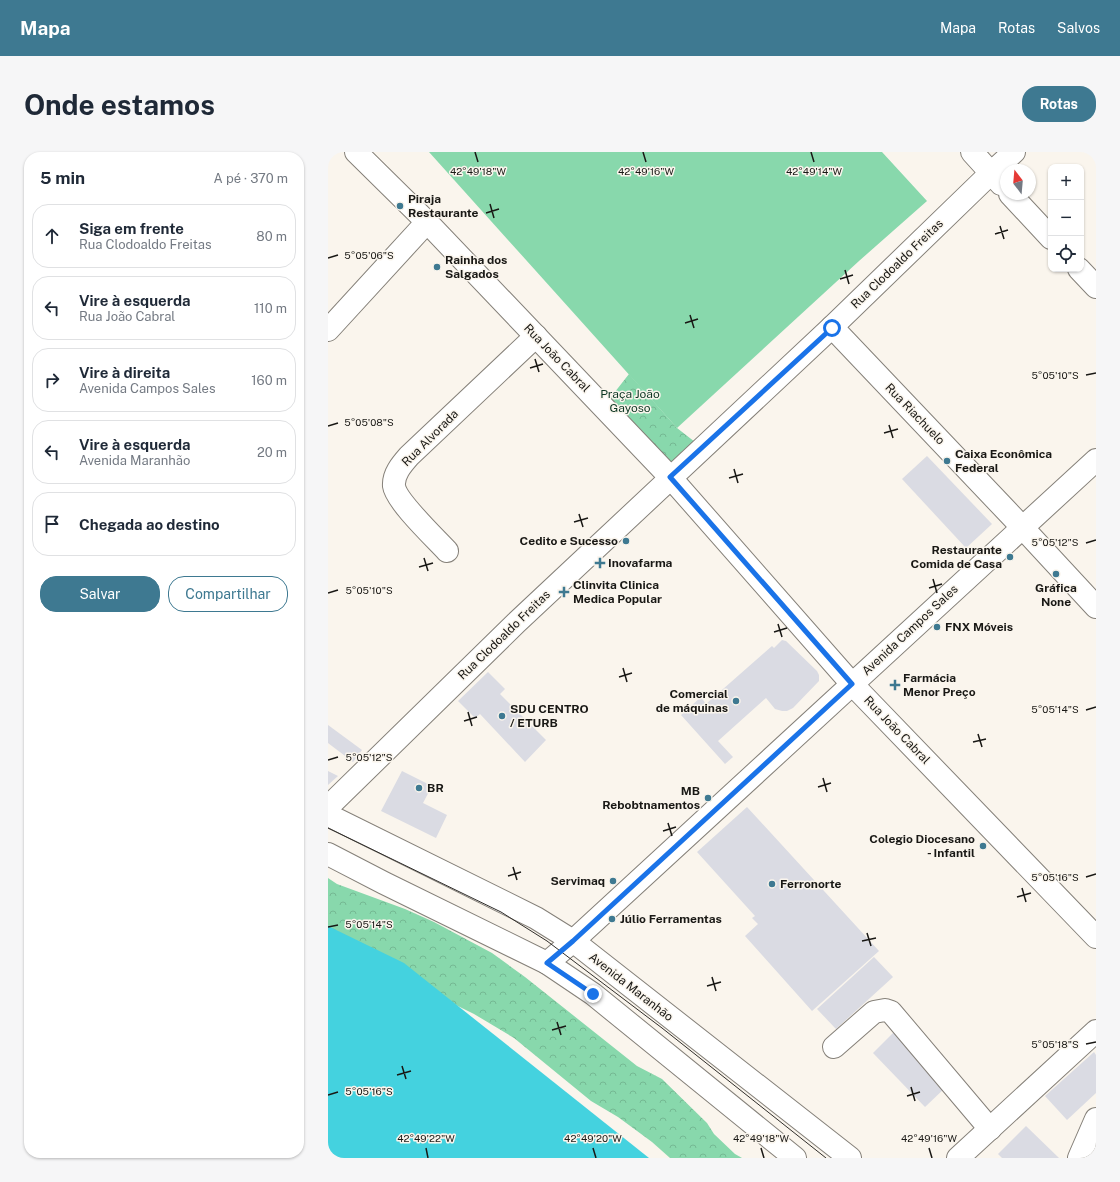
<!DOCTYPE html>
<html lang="pt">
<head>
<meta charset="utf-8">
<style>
	:root { --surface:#fff; --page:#f6f6f7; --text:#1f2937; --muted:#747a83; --line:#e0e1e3; --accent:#3e7991 }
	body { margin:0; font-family:"Public Sans",sans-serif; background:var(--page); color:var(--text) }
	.controls { position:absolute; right:12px; top:12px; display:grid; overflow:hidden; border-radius:8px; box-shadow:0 1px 3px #0004 }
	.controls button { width:36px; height:36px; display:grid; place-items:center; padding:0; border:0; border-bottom:1px solid var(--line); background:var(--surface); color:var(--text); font:20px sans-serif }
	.compass { position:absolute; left:672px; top:12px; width:36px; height:36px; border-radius:50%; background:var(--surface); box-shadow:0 1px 3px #0004; rotate:344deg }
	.stop { position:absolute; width:12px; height:12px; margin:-9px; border:3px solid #1a73e8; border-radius:50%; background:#fff }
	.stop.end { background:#1a73e8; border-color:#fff; box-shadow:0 1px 4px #0008 }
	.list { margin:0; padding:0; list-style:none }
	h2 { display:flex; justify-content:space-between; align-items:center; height:52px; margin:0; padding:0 16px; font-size:17px }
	h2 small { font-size:13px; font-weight:400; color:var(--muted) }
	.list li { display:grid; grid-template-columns:26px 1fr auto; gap:12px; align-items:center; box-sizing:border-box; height:64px; margin:0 8px 8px; padding:0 8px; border:1px solid var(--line); border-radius:16px }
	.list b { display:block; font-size:15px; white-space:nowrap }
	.list p { margin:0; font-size:13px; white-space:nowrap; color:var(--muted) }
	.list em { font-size:13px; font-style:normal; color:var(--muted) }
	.actions { display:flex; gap:8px; padding:12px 16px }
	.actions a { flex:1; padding:9px 0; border:1px solid var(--accent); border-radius:16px; text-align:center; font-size:14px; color:var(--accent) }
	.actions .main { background:var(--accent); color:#fff }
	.icon { flex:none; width:22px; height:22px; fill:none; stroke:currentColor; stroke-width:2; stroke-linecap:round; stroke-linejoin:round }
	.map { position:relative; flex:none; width:768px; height:1006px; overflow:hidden; border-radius:16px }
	header { display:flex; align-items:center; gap:24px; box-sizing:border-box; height:56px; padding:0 20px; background:var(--accent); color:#fff }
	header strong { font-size:19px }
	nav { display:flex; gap:22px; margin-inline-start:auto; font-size:14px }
	.intro { display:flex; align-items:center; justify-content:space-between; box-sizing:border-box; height:96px; padding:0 24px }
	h1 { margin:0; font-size:28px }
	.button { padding:10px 18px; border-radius:16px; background:var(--accent); color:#fff; font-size:14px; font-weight:700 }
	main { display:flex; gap:24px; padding:0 24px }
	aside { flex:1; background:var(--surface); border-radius:16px; box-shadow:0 1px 3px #0004 }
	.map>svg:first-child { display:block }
	.forest { fill:url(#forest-crowns) }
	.pitch { fill:#88d8ac }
	.water { fill:#44d2df }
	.building { fill:#dadbe3 }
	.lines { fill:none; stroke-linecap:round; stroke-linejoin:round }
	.minor-casing { stroke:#858079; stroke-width:24 }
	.major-casing { stroke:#858079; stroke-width:24 }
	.minor { stroke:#fff; stroke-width:22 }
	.major { stroke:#fff; stroke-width:22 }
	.tram { stroke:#302e2b; stroke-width:1 }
	.route { stroke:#1a73e8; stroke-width:5 }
	.ticks { fill:none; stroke:#191815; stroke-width:1.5 }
	.poi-dot { fill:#3e7991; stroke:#faf5ed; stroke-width:1.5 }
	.labels { text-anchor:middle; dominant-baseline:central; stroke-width:3; stroke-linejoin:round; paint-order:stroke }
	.poi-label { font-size:12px; font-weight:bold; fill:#191815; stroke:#faf5ed; text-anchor:start }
	.street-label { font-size:12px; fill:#191815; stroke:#faf5ed }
	.park-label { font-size:12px; fill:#0b3622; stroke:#faf5ed }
	.ticks-label { font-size:10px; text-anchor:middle; fill:#191815; stroke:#faf5ed; stroke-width:3; stroke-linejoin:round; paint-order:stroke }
</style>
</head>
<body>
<header>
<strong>Mapa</strong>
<nav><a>Mapa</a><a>Rotas</a><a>Salvos</a></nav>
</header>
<div class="intro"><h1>Onde estamos</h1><a class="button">Rotas</a></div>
<main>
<aside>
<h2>5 min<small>A pé · 370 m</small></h2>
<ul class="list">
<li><svg class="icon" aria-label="ahead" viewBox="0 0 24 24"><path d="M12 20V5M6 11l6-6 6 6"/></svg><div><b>Siga em frente</b><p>Rua Clodoaldo Freitas</p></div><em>80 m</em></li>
<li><svg class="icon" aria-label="left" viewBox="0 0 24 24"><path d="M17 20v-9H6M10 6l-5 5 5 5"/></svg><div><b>Vire à esquerda</b><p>Rua João Cabral</p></div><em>110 m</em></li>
<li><svg class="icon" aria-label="right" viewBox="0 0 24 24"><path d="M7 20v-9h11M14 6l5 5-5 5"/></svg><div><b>Vire à direita</b><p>Avenida Campos Sales</p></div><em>160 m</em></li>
<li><svg class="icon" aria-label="left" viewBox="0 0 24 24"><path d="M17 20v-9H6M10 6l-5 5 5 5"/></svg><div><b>Vire à esquerda</b><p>Avenida Maranhão</p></div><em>20 m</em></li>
<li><svg class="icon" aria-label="arrive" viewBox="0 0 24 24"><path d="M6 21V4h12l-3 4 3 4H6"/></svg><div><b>Chegada ao destino</b></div></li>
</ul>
<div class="actions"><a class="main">Salvar</a><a>Compartilhar</a></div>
</aside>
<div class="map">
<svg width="768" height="1006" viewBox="0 0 768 1006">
	<defs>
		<pattern id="forest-crowns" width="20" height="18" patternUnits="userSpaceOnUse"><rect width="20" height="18" fill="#88d8ac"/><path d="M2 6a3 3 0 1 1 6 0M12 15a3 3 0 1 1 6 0" fill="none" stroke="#75b993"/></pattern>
	</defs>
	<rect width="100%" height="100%" fill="#faf5ed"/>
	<g class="forest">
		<polygon points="301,222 349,276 367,290 344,314 279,250"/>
		<polygon points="0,726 9,732 77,757 106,770 164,801 197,825 309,914 334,927 379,971 386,982 407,1002 414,1006 342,1006 324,990 290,965 263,949 186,886 146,862 0,790"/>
	</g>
	<polygon class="pitch" points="101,0 554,0 599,49 531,109 349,276"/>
	<polygon class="water" points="0,774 76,811 321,1006 0,1006"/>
	<g class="building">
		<polygon points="599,304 664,372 638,396 574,327"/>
		<polygon points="454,488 458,489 489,519 491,523 491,529 465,556 459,559 454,559 447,557 438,546 390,589 405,605 397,612 353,563 373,545 378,552 444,494 446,496"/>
		<polygon points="160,520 177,537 172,542 218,588 197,610 152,562 147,566 130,549"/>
		<polygon points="0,573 34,598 25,610 0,591"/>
		<polygon points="0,619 10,624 0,633"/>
		<polygon points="74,619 104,634 95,651 119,663 108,686 53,659"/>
		<polygon points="419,655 551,799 484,859 417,784 430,772 424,766 427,764 369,700"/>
		<polygon points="546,805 565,825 508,877 489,857"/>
		<polygon points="566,880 619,934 597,955 545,901"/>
		<polygon points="766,900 768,903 768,941 739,968 717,944"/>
		<polygon points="698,974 731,1006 674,1006 670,1002"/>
	</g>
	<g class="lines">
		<g class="minor-casing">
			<g id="minor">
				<polyline points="28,0 99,70 342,325 524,532 768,785"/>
				<polyline points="644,0 673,32"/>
				<polyline points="682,42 723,86"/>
				<polyline points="751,117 768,135"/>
				<polyline points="504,175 694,375 768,455"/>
				<polyline points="0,178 99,70"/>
				<path d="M119 399C107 386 68 349 66 334 65 322 74 312 81 304L208 184"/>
				<polyline points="0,655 188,471 504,175 663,21 686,0"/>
				<polyline points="506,895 546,860 557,858 563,860 662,977"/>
				<polyline points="630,1006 768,879"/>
				<polyline points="751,1006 768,967"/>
			</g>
		</g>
		<g class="major-casing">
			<g id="major">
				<polyline points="0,663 208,766 245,789 522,1006"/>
				<polyline points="0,702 56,731 219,811 265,842 467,1006"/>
				<polyline points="219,811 245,789 768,308"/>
			</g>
		</g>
		<use href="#minor" class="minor"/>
		<use href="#major" class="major"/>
		<polyline class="tram" points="0,676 173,760 219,789 334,876 498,1006"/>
	</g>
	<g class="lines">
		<polyline class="route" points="265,842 219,811 245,789 524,532 342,325 504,176"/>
	</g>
	<path class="ticks" d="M147 0 150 10M315 0 318 10M483 0 486 10M162 52 166 66M158 61 171 57M672 74 676 87M667 82 680 78M0 106 10 103M517 118 521 132M512 127 525 123M362 163 366 176M357 171 370 167M207 207 211 220M202 216 215 212M758 223 768 221M561 273 565 286M0 274 10 271M556 281 570 277M406 317 410 331M401 326 415 322M251 362 255 375M246 370 260 366M758 391 768 388M96 406 100 419M91 415 105 411M605 427 609 441M601 436 614 432M0 441 10 438M450 472 454 485M446 480 459 476M295 516 299 530M291 525 304 521M758 558 768 555M140 560 144 574M136 569 149 565M650 582 654 595M645 590 658 587M0 608 10 605M495 626 499 640M490 635 503 631M340 671 344 684M335 679 348 675M185 715 189 728M180 724 193 720M758 725 768 722M694 736 698 750M689 745 703 741M0 775 10 773M539 781 543 794M534 789 548 786M384 825 388 839M379 834 393 830M229 870 233 883M224 878 238 874M758 892 768 890M74 914 78 927M69 923 83 919M583 935 587 949M0 943 10 940M579 944 592 940M98 996 100 1006M265 996 268 1006M433 996 436 1006M601 996 604 1006"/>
	<g class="poi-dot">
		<circle cx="72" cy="54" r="4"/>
		<circle cx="109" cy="115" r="4"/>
		<circle cx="619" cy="309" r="4"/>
		<circle cx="298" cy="389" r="4"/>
		<circle cx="682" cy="405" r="4"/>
		<path d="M270 405h4v4h4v4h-4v4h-4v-4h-4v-4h4z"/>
		<circle cx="728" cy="422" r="4"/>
		<path d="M234 434h4v4h4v4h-4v4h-4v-4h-4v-4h4z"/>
		<circle cx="609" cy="475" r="4"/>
		<path d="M565 527h4v4h4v4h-4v4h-4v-4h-4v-4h4z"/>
		<circle cx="408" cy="549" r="4"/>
		<circle cx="174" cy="564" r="4"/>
		<circle cx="91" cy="636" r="4"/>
		<circle cx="380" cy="646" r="4"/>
		<circle cx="655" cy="694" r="4"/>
		<circle cx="285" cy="729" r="4"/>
		<circle cx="444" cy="732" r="4"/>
		<circle cx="284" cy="767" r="4"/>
	</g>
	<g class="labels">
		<g class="poi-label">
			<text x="80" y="47">Piraja<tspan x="80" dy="14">Restaurante</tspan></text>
			<text x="117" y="108">Rainha dos<tspan x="117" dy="14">Salgados</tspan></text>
			<text x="627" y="302">Caixa Econômica<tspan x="627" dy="14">Federal</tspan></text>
			<text x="290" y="389" text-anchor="end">Cedito e Sucesso</text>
			<text x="674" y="398" text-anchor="end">Restaurante<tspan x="674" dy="14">Comida de Casa</tspan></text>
			<text x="280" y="411">Inovafarma</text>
			<text x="245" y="433">Clinvita Clinica<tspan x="245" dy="14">Medica Popular</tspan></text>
			<text x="728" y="436" text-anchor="middle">Gráfica<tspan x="728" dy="14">None</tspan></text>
			<text x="617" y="475">FNX Móveis</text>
			<text x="575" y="526">Farmácia<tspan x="575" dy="14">Menor Preço</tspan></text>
			<text x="400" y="542" text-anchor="end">Comercial<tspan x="400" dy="14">de máquinas</tspan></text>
			<text x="182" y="557">SDU CENTRO<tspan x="182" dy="14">/ ETURB</tspan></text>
			<text x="99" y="636">BR</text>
			<text x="372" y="639" text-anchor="end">MB<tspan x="372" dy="14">Rebobtnamentos</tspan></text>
			<text x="647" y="687" text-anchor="end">Colegio Diocesano<tspan x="647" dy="14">- Infantil</tspan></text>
			<text x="277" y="729" text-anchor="end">Servimaq</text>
			<text x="452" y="732">Ferronorte</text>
			<text x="292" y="767">Júlio Ferramentas</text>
		</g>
		<g class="street-label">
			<text transform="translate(569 112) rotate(-44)">Rua Clodoaldo Freitas</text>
			<text transform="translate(229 206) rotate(46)">Rua João Cabral</text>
			<text transform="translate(587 262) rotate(46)">Rua Riachuelo</text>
			<text transform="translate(102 286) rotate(-45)">Rua Alvorada</text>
			<text transform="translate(582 478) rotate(-43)">Avenida Campos Sales</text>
			<text transform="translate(176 483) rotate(-44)">Rua Clodoaldo Freitas</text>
			<text transform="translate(569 578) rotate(46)">Rua João Cabral</text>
			<text transform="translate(303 835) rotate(38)">Avenida Maranhão</text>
		</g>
		<g class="park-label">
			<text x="302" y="242">Praça João<tspan x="302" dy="14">Gayoso</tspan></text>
		</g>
	</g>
	<g class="ticks-label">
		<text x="150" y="23">42°49'18"W</text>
		<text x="318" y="23">42°49'16"W</text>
		<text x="486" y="23">42°49'14"W</text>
		<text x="41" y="107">5°05'06"S</text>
		<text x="727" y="227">5°05'10"S</text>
		<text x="41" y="274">5°05'08"S</text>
		<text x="727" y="394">5°05'12"S</text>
		<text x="41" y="442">5°05'10"S</text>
		<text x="727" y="561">5°05'14"S</text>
		<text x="41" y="609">5°05'12"S</text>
		<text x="727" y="729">5°05'16"S</text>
		<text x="41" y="776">5°05'14"S</text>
		<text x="727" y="896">5°05'18"S</text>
		<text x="41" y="943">5°05'16"S</text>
		<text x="98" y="990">42°49'22"W</text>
		<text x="265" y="990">42°49'20"W</text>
		<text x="433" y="990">42°49'18"W</text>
		<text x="601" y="990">42°49'16"W</text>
	</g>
</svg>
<div class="controls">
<button>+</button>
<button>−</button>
<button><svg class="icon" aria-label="locate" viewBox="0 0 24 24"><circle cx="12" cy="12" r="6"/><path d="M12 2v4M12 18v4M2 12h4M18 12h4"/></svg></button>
</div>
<svg class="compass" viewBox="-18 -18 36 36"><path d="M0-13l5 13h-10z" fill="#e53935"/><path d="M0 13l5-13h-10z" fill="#747a83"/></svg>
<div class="stop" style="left:504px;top:176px"></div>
<div class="stop end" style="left:265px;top:842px"></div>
</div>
</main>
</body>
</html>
